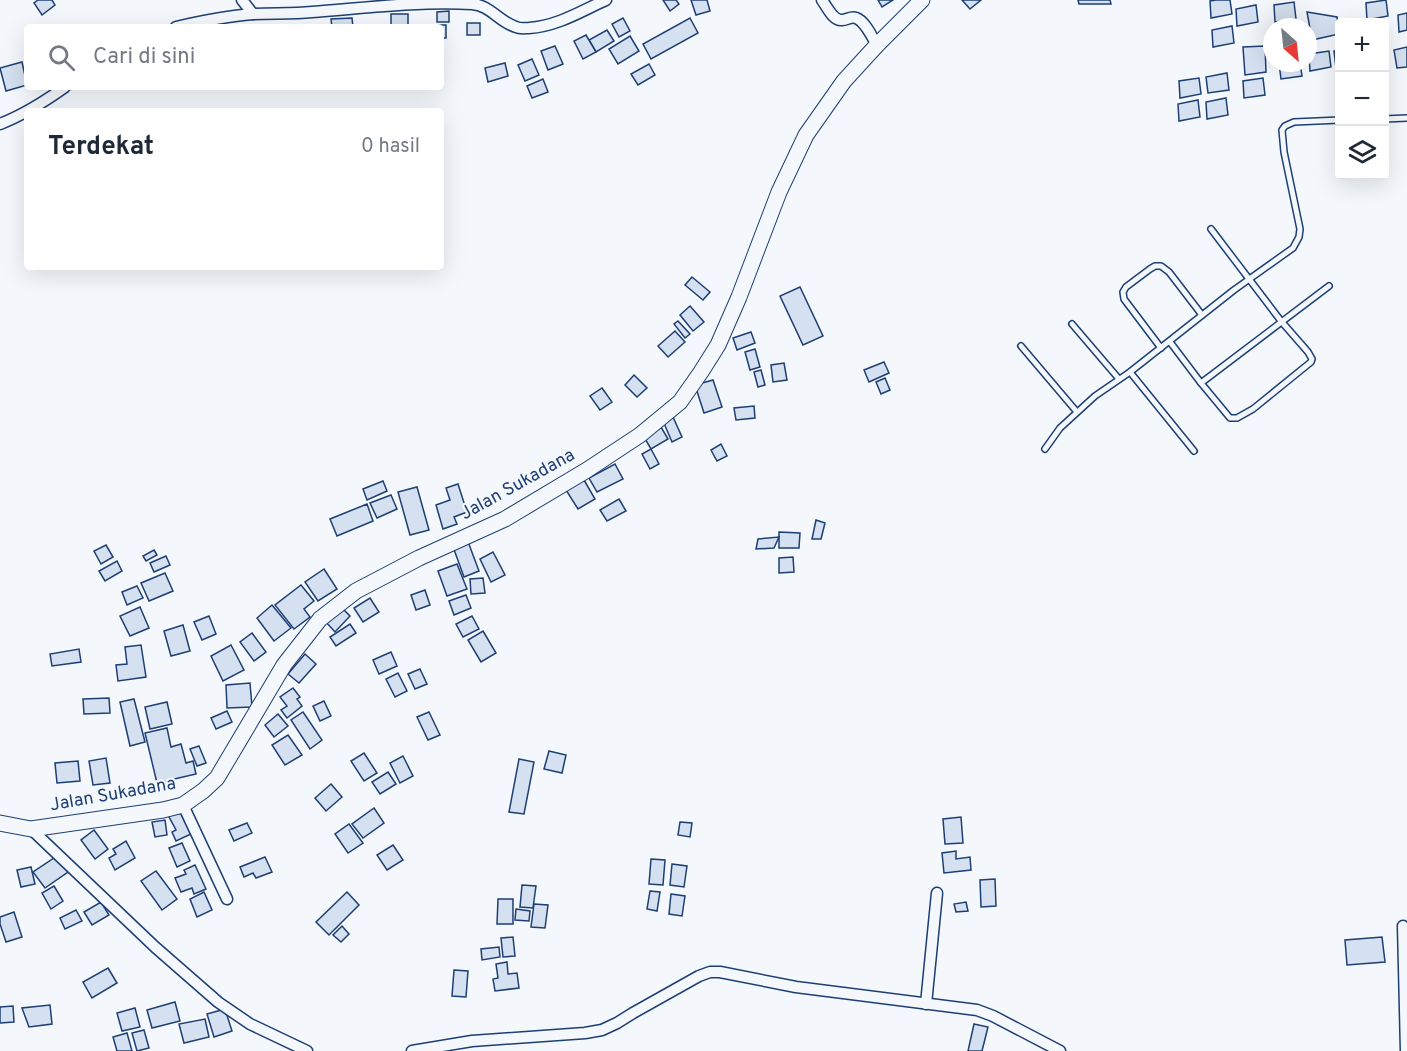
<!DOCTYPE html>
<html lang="id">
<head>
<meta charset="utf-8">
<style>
	:root { --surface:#fff; --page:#f6f6f7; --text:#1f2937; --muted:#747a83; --line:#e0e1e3 }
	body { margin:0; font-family:Overpass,sans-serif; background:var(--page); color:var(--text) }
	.controls { position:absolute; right:18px; top:18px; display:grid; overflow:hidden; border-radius:6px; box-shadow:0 6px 24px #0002 }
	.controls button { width:54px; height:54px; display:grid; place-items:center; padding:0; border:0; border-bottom:2px solid var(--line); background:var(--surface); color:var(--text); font:30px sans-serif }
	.compass { position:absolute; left:1263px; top:18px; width:54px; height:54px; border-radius:50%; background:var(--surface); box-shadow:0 6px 24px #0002; rotate:153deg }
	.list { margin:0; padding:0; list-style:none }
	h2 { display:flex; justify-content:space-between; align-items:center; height:78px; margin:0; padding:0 24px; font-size:26px }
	h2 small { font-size:20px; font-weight:400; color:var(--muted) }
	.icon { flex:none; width:33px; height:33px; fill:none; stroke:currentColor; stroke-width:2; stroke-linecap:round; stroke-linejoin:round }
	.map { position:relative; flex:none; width:1407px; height:1051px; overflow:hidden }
	.search { position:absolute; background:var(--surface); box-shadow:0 6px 24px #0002; left:24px; top:24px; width:420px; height:66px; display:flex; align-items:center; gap:15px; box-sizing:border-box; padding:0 21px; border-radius:6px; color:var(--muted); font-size:22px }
	.panel { position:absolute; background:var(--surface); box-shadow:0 6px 24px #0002; left:24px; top:108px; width:420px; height:162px; border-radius:6px }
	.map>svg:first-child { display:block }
	.building { fill:#d5e0f0; stroke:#1d3f73; stroke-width:1.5 }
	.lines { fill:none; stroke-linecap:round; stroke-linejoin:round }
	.service-casing { stroke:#1d3f73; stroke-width:8 }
	.minor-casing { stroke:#1d3f73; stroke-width:13 }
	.secondary-casing { stroke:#1d3f73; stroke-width:17 }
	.service { stroke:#f4f7fb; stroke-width:5 }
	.minor { stroke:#f4f7fb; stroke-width:10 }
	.secondary { stroke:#f4f7fb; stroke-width:15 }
	.labels { text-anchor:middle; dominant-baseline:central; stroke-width:4.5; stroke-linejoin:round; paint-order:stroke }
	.street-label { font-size:18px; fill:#1d3f73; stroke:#f4f7fb }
</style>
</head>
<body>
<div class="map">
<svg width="1407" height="1051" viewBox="0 0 1407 1051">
	<rect width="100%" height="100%" fill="#f4f7fb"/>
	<g class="building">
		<polygon points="38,0 52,0 55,5 42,15 34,3"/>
		<polygon points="663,0 676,0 679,4 670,11"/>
		<polygon points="691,0 707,0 710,11 696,15"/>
		<polygon points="878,0 893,0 882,7"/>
		<polygon points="962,0 981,0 970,9"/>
		<polygon points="1078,0 1110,0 1111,4 1079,4"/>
		<polygon points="1216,0 1230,0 1232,14 1211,18 1210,1"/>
		<polygon points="1386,0 1388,16 1367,20 1366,3"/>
		<polygon points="1294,2 1296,19 1275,22 1274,5"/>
		<polygon points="1256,5 1258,22 1237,26 1236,9"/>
		<polygon points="449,11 449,22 437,22 437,12"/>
		<polygon points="1307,12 1337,17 1339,34 1312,40"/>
		<polygon points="1407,13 1407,30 1399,32 1398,15"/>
		<rect x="391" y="14" width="17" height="13"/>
		<polygon points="352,18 353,27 332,27 331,19"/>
		<polygon points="623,18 630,31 619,37 612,24"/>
		<polygon points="690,18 698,33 651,59 643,44"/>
		<rect x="467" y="23" width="13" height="12"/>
		<polygon points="418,25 446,25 446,38 441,38 441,27 418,27"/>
		<polygon points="1232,26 1234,43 1213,47 1212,30"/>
		<polygon points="607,30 614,41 596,52 589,40"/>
		<polygon points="586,35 596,52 583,59 574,41"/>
		<polygon points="630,36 639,51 618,64 609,49"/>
		<polygon points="555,46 563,64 548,70 541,51"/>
		<polygon points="1265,46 1266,72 1245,75 1243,47"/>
		<polygon points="1407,47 1407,67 1397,68 1394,50"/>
		<polygon points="1340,50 1340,68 1336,68 1334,51"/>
		<polygon points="1329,51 1331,67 1310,71 1309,54"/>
		<polygon points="532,59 539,75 525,81 518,65"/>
		<polygon points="22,62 27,85 6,91 0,68"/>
		<polygon points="505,63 508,76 488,82 485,68"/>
		<polygon points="1279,63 1300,63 1302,76 1281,79"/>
		<polygon points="649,64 655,75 638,85 631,74"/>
		<polygon points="1227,73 1229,90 1208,93 1206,77"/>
		<polygon points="1199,78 1201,94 1180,98 1179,81"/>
		<polygon points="1263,78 1265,95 1244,98 1243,81"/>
		<polygon points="543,79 548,92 532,98 527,86"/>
		<polygon points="1226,98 1228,115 1207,119 1206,102"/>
		<polygon points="1198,100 1200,117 1179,121 1178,104"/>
		<polygon points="692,277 710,292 703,300 685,285"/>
		<polygon points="800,287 823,336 803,345 780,296"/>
		<polygon points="690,306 704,322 693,331 680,315"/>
		<polygon points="678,321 690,334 685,338 674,324"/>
		<polygon points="675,331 685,342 668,357 658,346"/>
		<polygon points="751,332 755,343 737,350 733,338"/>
		<polygon points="755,349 760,367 750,370 745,352"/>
		<polygon points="884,362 889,373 869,382 864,370"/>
		<polygon points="784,363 787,380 773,382 771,365"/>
		<polygon points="761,370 765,385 758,387 754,372"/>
		<polygon points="634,375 647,388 637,397 625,385"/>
		<polygon points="885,378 890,390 881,394 876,382"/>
		<polygon points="713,380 722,407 704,413 695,385"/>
		<polygon points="602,388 612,402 600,410 590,396"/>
		<polygon points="754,406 755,418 736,420 734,408"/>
		<polygon points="673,417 682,437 672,442 663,421"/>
		<polygon points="661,427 668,439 651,449 644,437"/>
		<polygon points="721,444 727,456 717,461 711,450"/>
		<polygon points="651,449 659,464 650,469 642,454"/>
		<polygon points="615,464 623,479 597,492 589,478"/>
		<polygon points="584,480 595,499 578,509 566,490"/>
		<polygon points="383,481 387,491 367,500 363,489"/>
		<polygon points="458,484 467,512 454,517 457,524 443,529 436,505 450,500 446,488"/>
		<polygon points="417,487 429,530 410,535 398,492"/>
		<polygon points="391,495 397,509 377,518 370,503"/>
		<polygon points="619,499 626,511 607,521 600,510"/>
		<polygon points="367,504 373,521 337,536 330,519"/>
		<polygon points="816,520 825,523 821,539 812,539"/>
		<polygon points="779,532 800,533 799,548 779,548"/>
		<polygon points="779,537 774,548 756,549 758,539"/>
		<polygon points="467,539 479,571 464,577 452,544"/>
		<polygon points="106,545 113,557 101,564 94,551"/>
		<polygon points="154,550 157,555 146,561 143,556"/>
		<polygon points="493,552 505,575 491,582 480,559"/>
		<polygon points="166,556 170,565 154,572 150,563"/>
		<polygon points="793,557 794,572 779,573 779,558"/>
		<polygon points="117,561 122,571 105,581 99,571"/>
		<polygon points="457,564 467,589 447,596 438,571"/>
		<polygon points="324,569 337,589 318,601 305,582"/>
		<polygon points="165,573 173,591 149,601 141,583"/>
		<polygon points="483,578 485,593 471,594 470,579"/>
		<polygon points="301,585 314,601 304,609 310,617 294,629 275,605"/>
		<polygon points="137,586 143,598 127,605 122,592"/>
		<polygon points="425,590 430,605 416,610 411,595"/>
		<polygon points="466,595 471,608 454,615 449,601"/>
		<polygon points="370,598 379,612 363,622 354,608"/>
		<polygon points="272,605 291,628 274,641 257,618"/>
		<polygon points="340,606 350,616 335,632 325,621"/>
		<polygon points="140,607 149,628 130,636 120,616"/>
		<polygon points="209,616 216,634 202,640 194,622"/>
		<polygon points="472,616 479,629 463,637 456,624"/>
		<polygon points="350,624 356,633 336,646 330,637"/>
		<polygon points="183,625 190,651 171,656 164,631"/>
		<polygon points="483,631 496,653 481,662 468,640"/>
		<polygon points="252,633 266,652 254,661 240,642"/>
		<polygon points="141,645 146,677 118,681 116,665 127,664 125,647"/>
		<polygon points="231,645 244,670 223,681 211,656"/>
		<polygon points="79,649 81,662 52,666 50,654"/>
		<polygon points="391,652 397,666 379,674 373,660"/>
		<polygon points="305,654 316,664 299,683 288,674"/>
		<polygon points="420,669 427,684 415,689 408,674"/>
		<polygon points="398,673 407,691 395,697 386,679"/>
		<polygon points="250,683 252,707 227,708 226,685"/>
		<polygon points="293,688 300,697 297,699 302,706 287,718 281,710 287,706 280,697"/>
		<polygon points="109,698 110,713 84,714 83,699"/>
		<polygon points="134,699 145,742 130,746 120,702"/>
		<polygon points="324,701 331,716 320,721 313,706"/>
		<polygon points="167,702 172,724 150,729 145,707"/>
		<polygon points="227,711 232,722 216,729 211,718"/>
		<polygon points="303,712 322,740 310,749 291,720"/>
		<polygon points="429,712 440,735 428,740 417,717"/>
		<polygon points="278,714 288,726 274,737 265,725"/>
		<polygon points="167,728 171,747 181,744 186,763 193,761 196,774 157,783 145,733"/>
		<polygon points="288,735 302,755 285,765 272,745"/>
		<polygon points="199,746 206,763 197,766 190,749"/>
		<polygon points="549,751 566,755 562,773 544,769"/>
		<polygon points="364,753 377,773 364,781 351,761"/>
		<polygon points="403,756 413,776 400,783 390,763"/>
		<polygon points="106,758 110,783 93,785 89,761"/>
		<polygon points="519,759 534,762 524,814 509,812"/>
		<polygon points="78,761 80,781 57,783 55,763"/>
		<polygon points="388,772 396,784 380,794 372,782"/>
		<polygon points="331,784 342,797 326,811 315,798"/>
		<polygon points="374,808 384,823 363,838 352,824"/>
		<polygon points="179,810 191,834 176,841 172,832 176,830 168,815"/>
		<polygon points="961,817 963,843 945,844 943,819"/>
		<polygon points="165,820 167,835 155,837 152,822"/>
		<polygon points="680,822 692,823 690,837 678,835"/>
		<polygon points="247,823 252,833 234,841 229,830"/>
		<polygon points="349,824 363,843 348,853 335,834"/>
		<polygon points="94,830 108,849 95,859 81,840"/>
		<polygon points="126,841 135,858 115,870 109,858 116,854 113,849"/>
		<polygon points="182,843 190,861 177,867 169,848"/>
		<polygon points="393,845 403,860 387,870 377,855"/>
		<polygon points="956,851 956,859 970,857 971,870 944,873 942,853"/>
		<polygon points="57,856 68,872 45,888 33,872"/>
		<polygon points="265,857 272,872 256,878 253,873 244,877 240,867"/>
		<polygon points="651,859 665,860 663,885 649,884"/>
		<polygon points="672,864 687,866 684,887 670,885"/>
		<polygon points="195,865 206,889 194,894 192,888 181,892 175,878 186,874 184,870"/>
		<polygon points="31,867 35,884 21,887 17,870"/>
		<polygon points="156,871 177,899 162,910 141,881"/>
		<polygon points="995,879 996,906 981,907 980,880"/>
		<polygon points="522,885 536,886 533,908 520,907"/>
		<polygon points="54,886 63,901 51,909 42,893"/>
		<polygon points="650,891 660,892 657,911 647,909"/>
		<polygon points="204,892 212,910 197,917 190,899"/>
		<polygon points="347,892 359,905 329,935 316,922"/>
		<polygon points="671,894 685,896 682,916 669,914"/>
		<polygon points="498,899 513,899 513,924 497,924"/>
		<polygon points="101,902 109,915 92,925 84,912"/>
		<polygon points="966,902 968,911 956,912 954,904"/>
		<polygon points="534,904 548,905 545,928 531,927"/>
		<polygon points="516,909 530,911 529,921 515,920"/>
		<polygon points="76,910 82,921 65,929 60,918"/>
		<polygon points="14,912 22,937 6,942 0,924 0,917"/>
		<polygon points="342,926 349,934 341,942 333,935"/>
		<polygon points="513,937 515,956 503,957 501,938"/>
		<polygon points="1382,937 1385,962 1347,965 1345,940"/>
		<polygon points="499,947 500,957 482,960 481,949"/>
		<polygon points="507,962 508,974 517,973 519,988 495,991 493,979 498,978 496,964"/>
		<polygon points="108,968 117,983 92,998 83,982"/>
		<polygon points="454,970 468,971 466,997 452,996"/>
		<polygon points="175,1002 180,1021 152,1028 147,1010"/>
		<polygon points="50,1005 52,1024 29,1027 22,1008"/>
		<polygon points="13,1006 14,1022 0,1023 0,1007"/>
		<polygon points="135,1008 140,1027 122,1031 117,1013"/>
		<polygon points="225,1009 232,1031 214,1037 207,1014"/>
		<polygon points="205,1019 209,1037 184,1043 179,1024"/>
		<polygon points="974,1024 988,1027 982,1051 968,1051"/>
		<polygon points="144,1030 149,1048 137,1051 132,1033"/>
		<polygon points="127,1033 132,1051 117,1051 113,1037"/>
	</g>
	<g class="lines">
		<g class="service-casing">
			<g id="service">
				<polyline points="1384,119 1407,118"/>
				<polyline points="1072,324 1119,379"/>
				<polyline points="1170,342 1201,383 1230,418 1237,418 1253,409 1311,362 1312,359 1308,352 1281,321 1211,229"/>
				<polyline points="1021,346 1077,412"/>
				<polyline points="1161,348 1124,299 1123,292 1126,287 1150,269 1155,266 1161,266 1169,272 1202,315"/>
				<polyline points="1130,372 1194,451"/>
				<polyline points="1201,383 1329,286"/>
				<polyline points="1045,449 1060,428 1095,396 1130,372 1234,290 1293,248 1299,237 1300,229 1284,152 1282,130 1285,126 1294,122 1340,120"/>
			</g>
		</g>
		<g class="minor-casing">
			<g id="minor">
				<polyline points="242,0 253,14"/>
				<path d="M822 0C827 7 833 21 842 20 847 20 851 16 856 18 865 21 872 37 877 45"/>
				<path d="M176 27C202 21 227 16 253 14 273 13 293 14 312 12 365 8 419 1 472 4 490 5 499 22 516 27 520 29 525 28 529 28 558 26 581 11 606 0"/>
				<path d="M0 124C23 115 44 102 65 87"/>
				<polyline points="183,805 227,899"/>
				<polyline points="31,829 155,947 218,1002 250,1024 307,1051"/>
				<polyline points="1403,926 1406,1051"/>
				<polyline points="926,1004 937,893"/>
				<polyline points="412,1051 472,1041 585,1033 602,1030 617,1023 633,1013 699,976 710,972 720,972 796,987 977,1010 993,1016 1060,1051"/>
			</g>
		</g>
		<g class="secondary-casing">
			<polyline id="secondary" points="0,823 31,829 163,810 183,805 203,791 217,778 284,665 320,619 356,591 419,558 505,519 587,470 640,435 680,402 701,372 718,345 739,297 779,192 806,135 844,81 877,45 922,0"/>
		</g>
		<use href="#service" class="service"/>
		<use href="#minor" class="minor"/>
		<use href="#secondary" class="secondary"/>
	</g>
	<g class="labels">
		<g class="street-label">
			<text transform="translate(518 485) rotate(-29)">Jalan Sukadana</text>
			<text transform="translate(113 795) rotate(-10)">Jalan Sukadana</text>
		</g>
	</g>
</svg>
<div class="controls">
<button>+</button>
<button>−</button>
<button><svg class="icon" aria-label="layers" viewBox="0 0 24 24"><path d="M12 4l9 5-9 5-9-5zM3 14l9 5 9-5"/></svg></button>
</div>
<svg class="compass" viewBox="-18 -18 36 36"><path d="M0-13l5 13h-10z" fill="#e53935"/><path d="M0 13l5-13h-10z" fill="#747a83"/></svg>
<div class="search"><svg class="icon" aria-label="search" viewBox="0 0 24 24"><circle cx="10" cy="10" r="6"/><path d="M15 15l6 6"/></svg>Cari di sini</div>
<section class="panel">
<h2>Terdekat<small>0 hasil</small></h2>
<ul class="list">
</ul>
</section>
</div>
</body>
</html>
